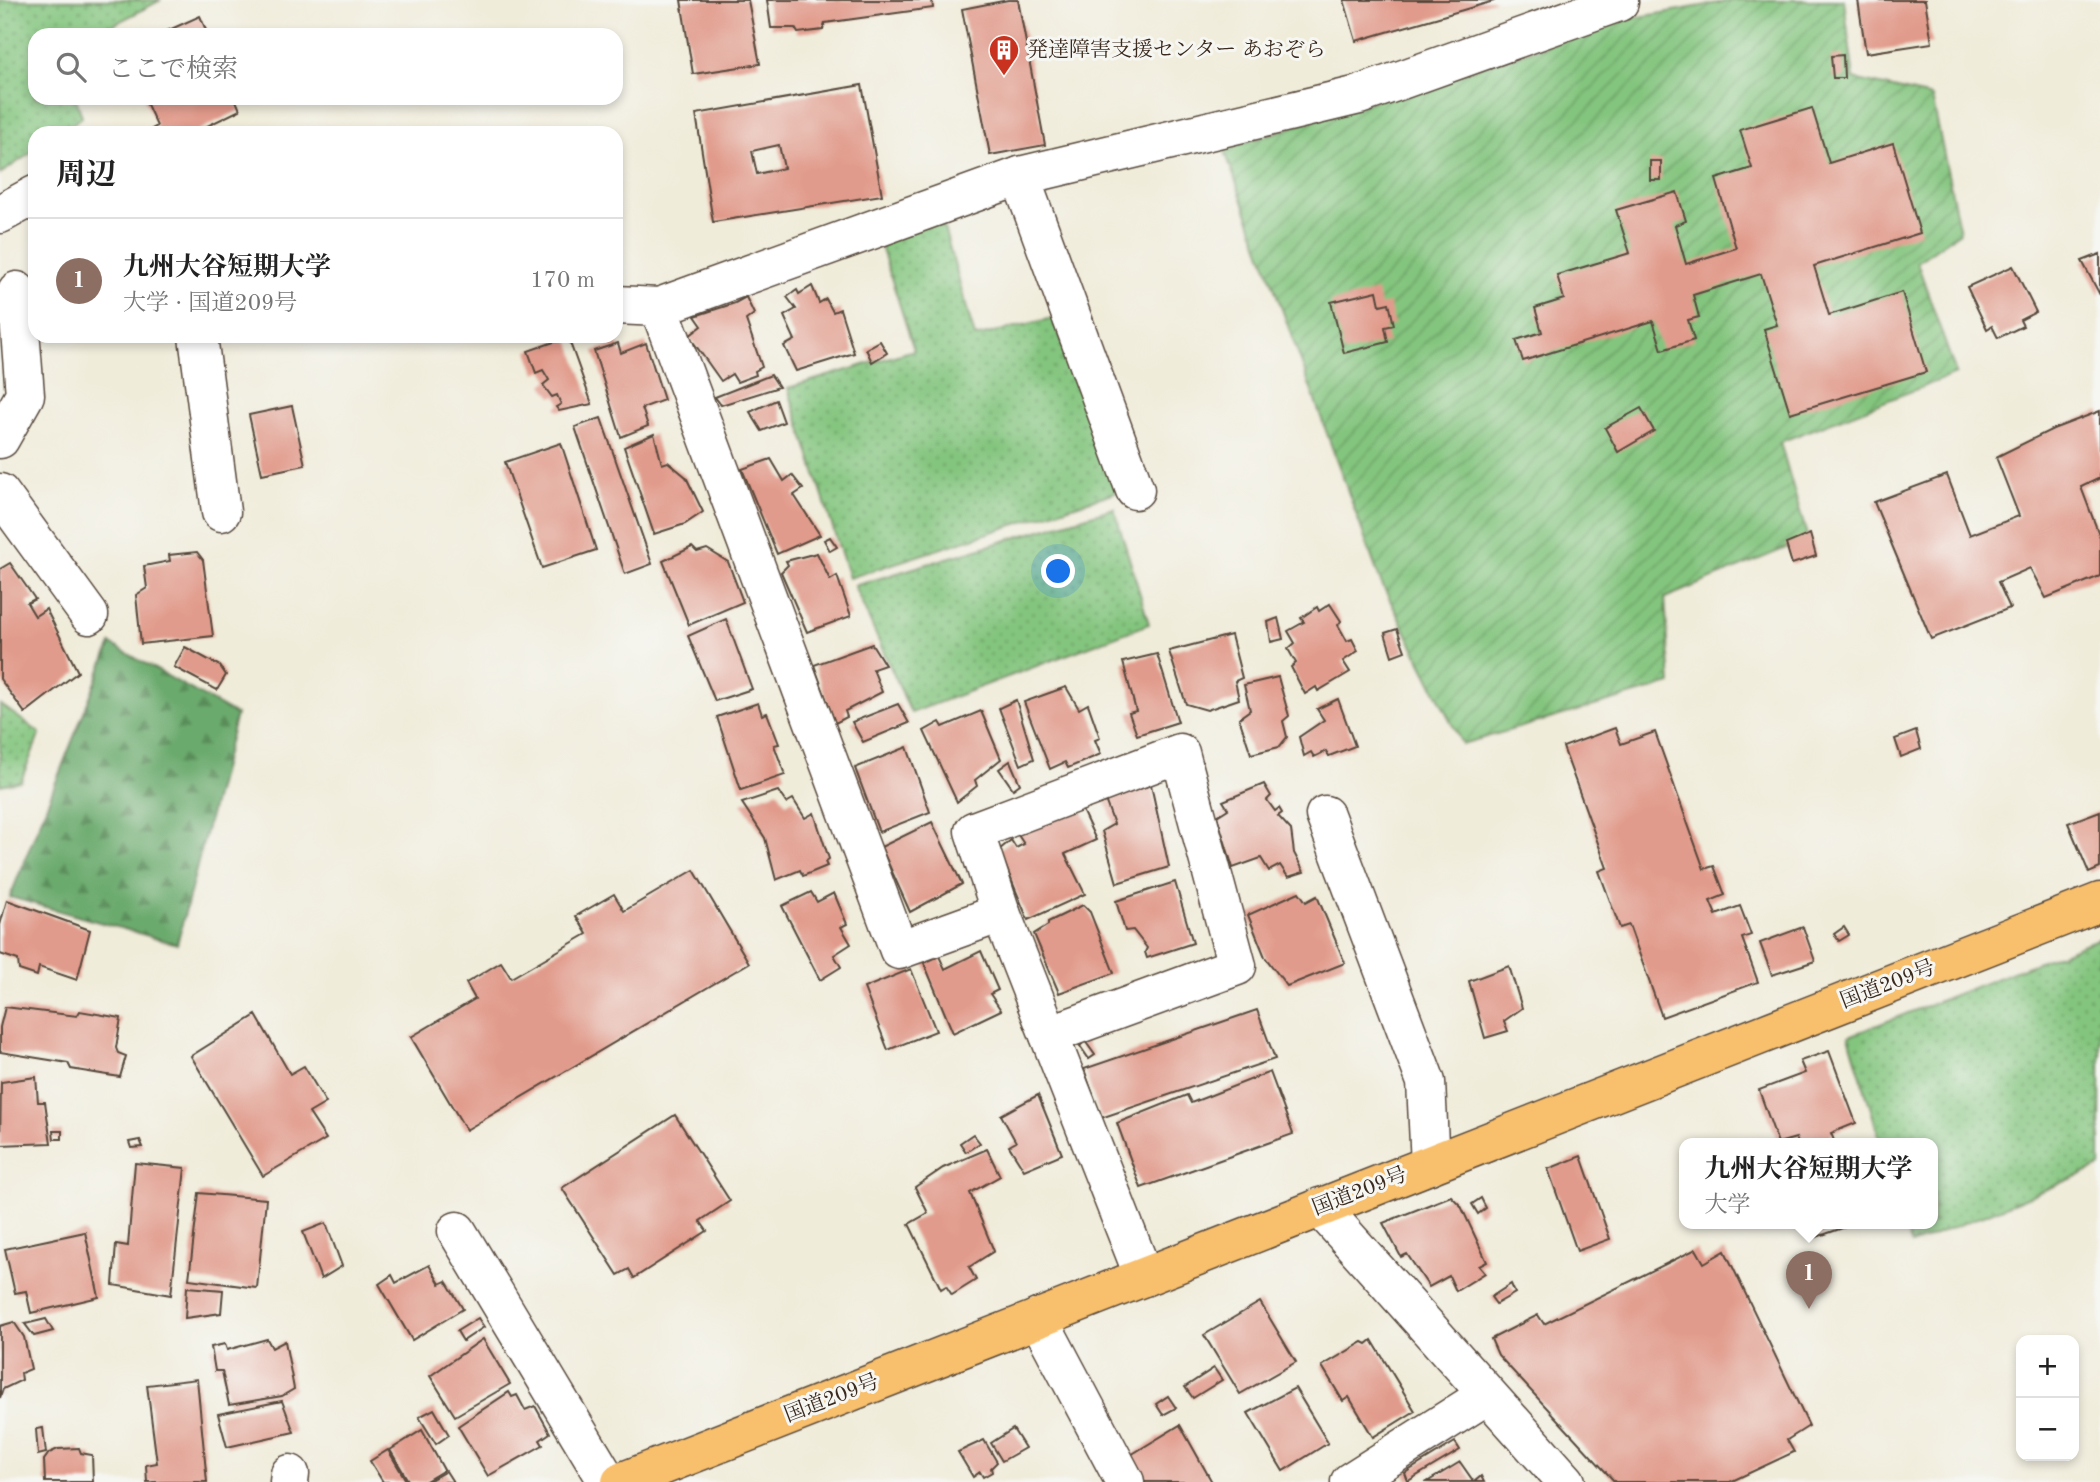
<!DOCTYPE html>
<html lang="ja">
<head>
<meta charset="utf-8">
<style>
	:root { --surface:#fff; --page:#f6f6f6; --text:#222; --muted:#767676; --line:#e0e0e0; --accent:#c8321e }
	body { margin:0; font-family:"Old Standard TT","Noto Serif JP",serif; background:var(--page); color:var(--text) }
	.controls { position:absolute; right:21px; bottom:21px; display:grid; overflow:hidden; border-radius:14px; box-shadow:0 4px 10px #0003 }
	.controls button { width:63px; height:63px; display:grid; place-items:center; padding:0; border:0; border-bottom:2px solid var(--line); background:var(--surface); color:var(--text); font:35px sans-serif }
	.you { position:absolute; left:1059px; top:572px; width:24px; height:24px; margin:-18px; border:5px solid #fff; border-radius:50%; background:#1a73e8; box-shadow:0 0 0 10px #1a73e833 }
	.badge { display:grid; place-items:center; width:46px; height:46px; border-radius:50%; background:var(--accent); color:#fff; font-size:23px; font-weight:700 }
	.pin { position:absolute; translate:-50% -58px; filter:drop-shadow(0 2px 4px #0008) }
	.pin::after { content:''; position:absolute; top:37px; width:24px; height:21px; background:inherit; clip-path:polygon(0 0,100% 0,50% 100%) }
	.popup { position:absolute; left:1679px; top:1138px; width:259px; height:91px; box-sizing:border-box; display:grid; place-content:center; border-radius:14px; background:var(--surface); filter:drop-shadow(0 2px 5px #0005); font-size:23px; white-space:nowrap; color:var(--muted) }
	.popup b { font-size:26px; color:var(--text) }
	.popup::after { content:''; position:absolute; left:50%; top:100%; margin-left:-14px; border:14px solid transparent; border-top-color:var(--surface) }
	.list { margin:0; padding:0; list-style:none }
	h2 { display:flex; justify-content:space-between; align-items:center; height:91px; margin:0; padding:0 28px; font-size:30px }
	h2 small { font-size:23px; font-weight:400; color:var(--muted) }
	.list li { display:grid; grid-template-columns:46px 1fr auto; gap:21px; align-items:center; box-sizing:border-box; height:126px; padding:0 28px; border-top:2px solid var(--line) }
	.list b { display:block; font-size:26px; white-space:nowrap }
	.list p { margin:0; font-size:23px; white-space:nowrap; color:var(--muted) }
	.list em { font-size:23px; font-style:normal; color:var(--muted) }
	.icon { flex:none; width:38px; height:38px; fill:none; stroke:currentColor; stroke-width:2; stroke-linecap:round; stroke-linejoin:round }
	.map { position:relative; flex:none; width:2100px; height:1482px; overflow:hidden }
	.search { position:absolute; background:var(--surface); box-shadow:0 4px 10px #0003; left:28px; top:28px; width:595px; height:77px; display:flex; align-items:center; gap:18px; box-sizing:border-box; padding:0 24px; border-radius:21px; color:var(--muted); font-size:26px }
	.panel { position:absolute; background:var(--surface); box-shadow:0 4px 10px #0003; left:28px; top:126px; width:595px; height:217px; border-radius:21px }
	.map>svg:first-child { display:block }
	.grass { fill:url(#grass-dots); stroke:#5f784e; stroke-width:2 }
	.forest { fill:url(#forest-firs); stroke:#526a46; stroke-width:2 }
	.garden { fill:url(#garden-furrows); stroke:#5f784e; stroke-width:2 }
	.building { fill:#e19b8c; fill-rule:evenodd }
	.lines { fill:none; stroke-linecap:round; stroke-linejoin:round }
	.minor-casing { stroke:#56473a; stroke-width:41 }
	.highway-casing { stroke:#56473a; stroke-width:41 }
	.minor { stroke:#fff; stroke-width:38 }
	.highway { stroke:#f8bf6c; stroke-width:38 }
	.labels { text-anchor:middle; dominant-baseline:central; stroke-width:6; stroke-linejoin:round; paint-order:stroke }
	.poi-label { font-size:21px; fill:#3b2a1e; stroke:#f6f6f2; text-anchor:start }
	.street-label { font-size:21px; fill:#3b2a1e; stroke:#f6f6f2 }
</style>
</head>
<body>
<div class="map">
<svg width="2100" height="1482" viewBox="0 0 2100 1482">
	<defs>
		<pattern id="grass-dots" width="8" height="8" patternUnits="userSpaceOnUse" patternTransform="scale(1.75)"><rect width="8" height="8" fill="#83c57e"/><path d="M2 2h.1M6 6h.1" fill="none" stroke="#6ca067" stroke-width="1.8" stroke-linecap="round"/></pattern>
		<pattern id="forest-firs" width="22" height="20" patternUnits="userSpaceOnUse" patternTransform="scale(1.75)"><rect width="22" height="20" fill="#6aaa6d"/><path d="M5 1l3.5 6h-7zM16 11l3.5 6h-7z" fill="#588b59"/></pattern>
		<pattern id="garden-furrows" width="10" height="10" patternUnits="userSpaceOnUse" patternTransform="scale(1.75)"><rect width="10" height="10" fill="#83c57e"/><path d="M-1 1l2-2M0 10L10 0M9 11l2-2" fill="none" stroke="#6ca067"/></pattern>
	</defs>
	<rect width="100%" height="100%" fill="#f6f6f2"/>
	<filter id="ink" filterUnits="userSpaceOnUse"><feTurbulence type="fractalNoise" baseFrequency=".0143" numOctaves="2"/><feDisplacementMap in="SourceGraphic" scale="14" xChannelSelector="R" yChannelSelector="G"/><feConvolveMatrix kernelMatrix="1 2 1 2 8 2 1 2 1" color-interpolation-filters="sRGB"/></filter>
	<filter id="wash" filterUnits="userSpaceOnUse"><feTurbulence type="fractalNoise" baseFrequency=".00686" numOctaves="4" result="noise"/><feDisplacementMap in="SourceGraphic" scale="28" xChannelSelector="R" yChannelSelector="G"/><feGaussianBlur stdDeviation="1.57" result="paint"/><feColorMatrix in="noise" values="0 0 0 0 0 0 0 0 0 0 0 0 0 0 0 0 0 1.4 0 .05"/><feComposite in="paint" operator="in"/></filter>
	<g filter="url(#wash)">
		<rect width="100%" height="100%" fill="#f0ecda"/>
		<g class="grass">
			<polygon points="0,0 161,0 94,35 35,35 35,98 76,98 82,117 59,133 35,133 35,150 0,174"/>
			<polygon points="941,217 975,337 1053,318 1119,491 849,578 788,388 914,350 879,240"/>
			<polygon points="1114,508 1149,624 911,713 854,586"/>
			<polygon points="0,704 40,733 21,781 0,785"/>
			<polygon points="2100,938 2100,1167 1911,1245 1905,1223 1933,1223 1933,1143 1881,1143 1849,1036"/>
		</g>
		<polygon class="forest" points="111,644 236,715 177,944 10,897"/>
		<polygon class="garden" points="1735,0 1844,0 1854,79 1932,97 1960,232 1917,262 1956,374 1780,442 1808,539 1665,598 1671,684 1462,744 1380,580 1224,149 1628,19"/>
		<g id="blocks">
			<g class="building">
				<polygon points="681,0 748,0 760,64 693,74"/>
				<polygon points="767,0 932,0 933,8 825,23 823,30 798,33 795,28 771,28"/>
				<polygon points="1008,0 1018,0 1045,145 990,155 962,9"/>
				<polygon points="1344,0 1494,0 1494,1 1356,41"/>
				<polygon points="1858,0 1925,0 1932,43 1866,53"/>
				<polygon points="200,16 208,35 158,35"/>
				<polygon points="1843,55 1844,78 1833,78 1831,56"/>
				<path d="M862 85 882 195 713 222 696 114ZM779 145 784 168 757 174 752 151Z"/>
				<polygon points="144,98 235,98 240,110 193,133 145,133 157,126"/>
				<polygon points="1812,108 1829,163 1893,143 1920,233 1814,266 1829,315 1902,292 1926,372 1790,413 1764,329 1777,325 1761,274 1693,295 1699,317 1688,320 1694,340 1662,350 1653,321 1523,361 1516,340 1542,332 1535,308 1564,299 1557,275 1630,253 1616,210 1677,192 1686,221 1675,225 1686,264 1736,248 1716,179 1752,168 1740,130"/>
				<rect x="1650" y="161" width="11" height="19"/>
				<polygon points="2100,254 2100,295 2082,261"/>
				<polygon points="2013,266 2036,312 2020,320 2023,326 1998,338 1992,326 1987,329 1967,287"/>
				<polygon points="812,286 819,303 826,299 833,312 840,309 854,353 796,371 784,346 795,340 784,316 796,309 787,297 797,290 799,294"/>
				<polygon points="1377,291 1380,305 1389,303 1394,325 1385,327 1388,342 1344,353 1331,302"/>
				<polygon points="746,297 754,314 746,320 762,367 755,371 756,375 737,382 732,374 721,381 689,336 702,326 695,316 735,303"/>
				<polygon points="568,337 592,404 559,411 556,407 561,404 557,395 552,397 543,385 549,380 543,370 536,373 528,351"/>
				<polygon points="880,341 887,353 872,362 866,349"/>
				<polygon points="618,343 621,353 646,343 664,400 642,408 648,426 621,437 594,351"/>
				<polygon points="771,375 779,387 721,405 715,397"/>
				<polygon points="776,400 784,422 762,431 750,412"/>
				<polygon points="292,406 305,465 262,474 249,415"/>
				<polygon points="1641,408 1654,431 1618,452 1605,428"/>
				<polygon points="2100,411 2100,478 2081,487 2100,537 2100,576 2046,598 2030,568 1998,582 2010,608 1931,639 1874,502 1947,475 1970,535 2019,516 1996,457 2053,429"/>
				<polygon points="601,418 652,564 625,574 575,427"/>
				<polygon points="654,434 662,464 668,462 686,477 703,512 685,524 654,534 624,447"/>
				<polygon points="561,443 596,550 542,568 505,462"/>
				<polygon points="771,459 784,481 792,475 803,489 794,495 820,535 777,554 742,469"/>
				<polygon points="1810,534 1816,556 1792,564 1786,544"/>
				<polygon points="830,537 837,547 830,551 824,540"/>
				<polygon points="692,547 697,552 707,549 728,562 743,602 689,625 663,561"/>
				<polygon points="197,552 203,560 213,636 141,644 136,595 147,588 144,566 170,561 169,555"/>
				<polygon points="817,553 830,580 837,576 851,616 807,632 781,572 788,565 786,561"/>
				<polygon points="10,563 35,599 27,603 35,616 46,609 78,672 25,713 0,679 0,569"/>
				<polygon points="1330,604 1341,621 1338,625 1347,641 1352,639 1358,651 1343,661 1350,672 1318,691 1316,687 1305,694 1291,667 1296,663 1288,649 1295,643 1288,631 1304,622 1301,618 1317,607 1319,611"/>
				<polygon points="1278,618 1283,639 1271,642 1268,622"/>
				<polygon points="726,619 752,689 715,701 688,636"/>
				<polygon points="1397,629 1405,651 1392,656 1385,633"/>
				<polygon points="1231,635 1242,678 1235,681 1239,699 1207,710 1186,704 1169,651"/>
				<polygon points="872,644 885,665 873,669 882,692 845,711 847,717 835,723 814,665"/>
				<polygon points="185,647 220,666 226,675 217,690 174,667"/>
				<polygon points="1157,654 1178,722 1137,735 1129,713 1136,711 1123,662"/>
				<polygon points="1278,677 1289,716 1283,721 1287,737 1279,747 1251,754 1239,718 1250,710 1244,685"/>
				<polygon points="1066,687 1079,709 1088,704 1100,738 1095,740 1101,754 1068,768 1065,762 1050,769 1024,702"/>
				<polygon points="1338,699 1355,746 1329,756 1326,751 1314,757 1311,752 1304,756 1299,737 1324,720 1317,709"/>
				<polygon points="1016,700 1034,759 1021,765 999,708"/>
				<polygon points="758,703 762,715 767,713 779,744 774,745 785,775 741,790 717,717"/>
				<polygon points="898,704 909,723 863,742 852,722"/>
				<polygon points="981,711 1001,759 975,780 977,786 957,802 924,731 940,722 943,727"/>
				<polygon points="1615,728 1621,744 1655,732 1704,869 1714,866 1725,895 1710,901 1716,915 1740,906 1751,935 1742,938 1758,982 1662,1017 1629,925 1620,928 1599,871 1607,868 1563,747"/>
				<polygon points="1916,731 1921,749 1901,757 1895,739"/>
				<polygon points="907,747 930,812 879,832 855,768"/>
				<polygon points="1010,761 1020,784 1013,789 999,769"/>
				<polygon points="1264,784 1271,796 1267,800 1275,811 1279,808 1282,813 1278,816 1291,830 1294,853 1304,872 1288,877 1280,865 1269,871 1261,858 1233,868 1217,816 1228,809 1223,801"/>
				<polygon points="1151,785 1169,867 1117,883 1102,831 1114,824 1105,800"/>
				<polygon points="778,791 786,803 793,799 805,818 814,813 829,859 825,862 827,866 803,876 800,870 776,880 765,838 742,803"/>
				<polygon points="1080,806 1096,840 1065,854 1085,894 1028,920 999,850 1011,840 1016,848 1024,844 1016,832"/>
				<polygon points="2100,811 2100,868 2089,873 2068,823"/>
				<polygon points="932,822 962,884 910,912 881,847"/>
				<polygon points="694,870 749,963 466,1130 411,1037 475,999 466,983 501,962 511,978 587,934 576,916 614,894 624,911"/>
				<polygon points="1175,882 1193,943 1147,958 1145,952 1147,948 1133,930 1125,931 1116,901"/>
				<polygon points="811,892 817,902 834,893 847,924 841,927 851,944 834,955 841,967 820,980 782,906"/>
				<polygon points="1299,892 1306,902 1317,896 1345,963 1287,986 1265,957 1248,915"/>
				<polygon points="7,900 90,930 77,980 39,967 37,976 19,970 18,960 0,954 0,925"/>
				<polygon points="1083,905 1090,912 1114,973 1059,993 1034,934 1048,925 1048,922"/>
				<polygon points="1803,927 1815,961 1772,975 1760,943"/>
				<polygon points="1844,927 1849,935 1839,941 1834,934"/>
				<polygon points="981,951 998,990 990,994 1001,1010 953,1033 924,963 939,956 945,969"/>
				<polygon points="1509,966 1522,1008 1504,1021 1508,1031 1485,1038 1469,981"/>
				<polygon points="911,969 936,1031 888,1050 864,988"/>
				<polygon points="5,1007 77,1016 80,1011 121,1018 116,1048 118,1053 126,1056 120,1077 71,1069 68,1063 0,1052 0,1027"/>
				<polygon points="1257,1010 1275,1059 1101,1118 1084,1069"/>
				<polygon points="256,1015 290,1074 304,1066 326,1103 309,1113 326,1139 263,1176 191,1056"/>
				<polygon points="1085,1041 1095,1055 1089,1059 1080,1046"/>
				<polygon points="1829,1051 1856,1123 1831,1133 1835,1143 1798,1143 1796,1138 1778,1143 1759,1090 1805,1073 1800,1061"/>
				<polygon points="1270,1072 1293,1134 1141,1188 1117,1123 1187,1095 1191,1103"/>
				<polygon points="36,1077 38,1102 45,1102 51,1143 0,1145 1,1082"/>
				<polygon points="1038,1095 1062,1154 1024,1170 1009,1146 1016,1142 1001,1115"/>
				<polygon points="675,1115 730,1201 700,1221 707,1231 634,1278 629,1269 618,1275 562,1188"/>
				<polygon points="53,1131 62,1131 62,1139 54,1139"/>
				<polygon points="973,1134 980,1143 966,1152 960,1143"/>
				<polygon points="140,1140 143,1147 131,1148 129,1142"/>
				<polygon points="987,1149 1000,1176 970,1193 994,1251 969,1267 976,1280 952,1295 946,1286 941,1289 909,1224 928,1213 915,1187 943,1168"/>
				<polygon points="1581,1156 1610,1239 1577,1251 1548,1169"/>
				<polygon points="135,1163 185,1168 171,1295 113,1285 116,1244 128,1246"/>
				<polygon points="199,1193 266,1199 257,1288 189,1279"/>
				<polygon points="1451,1196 1461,1206 1487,1262 1479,1266 1485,1273 1456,1291 1449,1276 1429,1287 1407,1254 1401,1257 1383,1223"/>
				<polygon points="1481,1198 1486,1208 1478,1214 1472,1204"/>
				<polygon points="326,1223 342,1266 321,1279 303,1232"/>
				<polygon points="1805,1223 1854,1223 1854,1224 1811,1239"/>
				<polygon points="85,1232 99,1297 31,1313 26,1291 15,1293 5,1249"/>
				<polygon points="1696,1249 1704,1263 1725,1251 1809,1426 1787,1440 1794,1452 1730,1482 1615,1482 1498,1355 1491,1339 1538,1315 1544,1324"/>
				<polygon points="429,1265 440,1284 446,1281 463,1309 412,1340 379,1284 392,1275 396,1283"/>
				<polygon points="1511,1284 1515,1293 1496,1304 1491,1297"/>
				<polygon points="187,1287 223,1290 221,1313 185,1318"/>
				<polygon points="1260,1302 1296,1362 1240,1394 1204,1335"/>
				<polygon points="478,1318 484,1327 463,1341 457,1331"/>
				<polygon points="46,1319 53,1331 34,1336 25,1324"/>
				<polygon points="14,1322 24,1337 31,1369 21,1373 22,1380 3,1389 0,1398 0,1326"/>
				<polygon points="267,1339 272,1348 285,1341 294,1389 282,1396 229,1405 222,1371 215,1371 211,1347 225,1344 227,1350"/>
				<polygon points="483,1339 510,1384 455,1416 430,1376"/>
				<polygon points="1372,1340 1415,1411 1373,1437 1349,1397 1343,1401 1322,1366 1363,1342 1367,1344"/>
				<polygon points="1214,1368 1222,1380 1193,1398 1185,1387"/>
				<polygon points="197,1379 207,1482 147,1482 146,1465 157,1463 147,1385"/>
				<polygon points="1295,1388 1328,1443 1283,1471 1248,1413"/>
				<polygon points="509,1392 512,1397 517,1395 525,1410 535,1406 550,1433 540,1440 543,1445 488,1476 458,1426"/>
				<polygon points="1168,1396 1176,1408 1163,1415 1156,1404"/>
				<polygon points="282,1401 294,1432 227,1447 218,1414"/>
				<polygon points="434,1409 449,1435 436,1444 419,1417"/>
				<polygon points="1180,1425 1212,1482 1143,1482 1129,1456"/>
				<polygon points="43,1428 46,1453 38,1455 36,1429"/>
				<polygon points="1013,1429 1025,1448 1002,1461 991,1443"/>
				<polygon points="422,1430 444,1470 424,1482 409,1482 390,1450"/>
				<polygon points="984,1440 997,1462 991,1468 992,1472 983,1477 980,1472 973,1477 958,1452"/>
				<polygon points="1455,1442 1460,1450 1408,1481 1405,1473"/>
				<polygon points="79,1448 81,1453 92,1455 93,1482 45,1482 44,1460 49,1453 58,1449"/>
				<polygon points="388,1450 407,1482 383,1482 370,1461"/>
				<polygon points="1460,1462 1474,1482 1481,1476 1484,1482 1427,1482"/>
				<polygon points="446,1471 453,1482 427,1482"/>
			</g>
		</g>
	</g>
	<g filter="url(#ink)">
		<use href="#blocks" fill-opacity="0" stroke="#56473a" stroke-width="2"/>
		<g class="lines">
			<g class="minor-casing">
				<g id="minor">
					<polyline points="1020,176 1135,490"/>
					<polyline points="0,214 35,195"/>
					<polyline points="616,305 659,307 1020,176 1359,95 1619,2"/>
					<polyline points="659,307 899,950 1001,913 1144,1277"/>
					<polyline points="198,336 221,512"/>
					<polyline points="0,439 25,395 17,291"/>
					<polyline points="0,493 89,615"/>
					<polyline points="1325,815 1426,1082 1430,1165"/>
					<polyline points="1001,913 974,831 1180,753 1237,966 1049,1035"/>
					<polyline points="1320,1207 1566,1482"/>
					<polyline points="457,1231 608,1482"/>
					<polyline points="1038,1318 1125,1482"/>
					<polyline points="289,1482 290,1474"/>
					<polyline points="1350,1482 1487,1395"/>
				</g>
			</g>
			<g class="highway-casing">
				<polyline id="highway" points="621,1482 2100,902"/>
			</g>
			<use href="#minor" class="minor"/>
			<use href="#highway" class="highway"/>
		</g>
	</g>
	<defs>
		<g id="building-pin" transform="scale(1.575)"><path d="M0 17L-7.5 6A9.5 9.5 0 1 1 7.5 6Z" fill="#c8321e" stroke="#f6f6f2"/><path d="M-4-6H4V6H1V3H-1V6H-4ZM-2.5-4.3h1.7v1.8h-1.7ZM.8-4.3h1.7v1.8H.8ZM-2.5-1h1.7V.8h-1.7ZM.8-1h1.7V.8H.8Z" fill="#fff"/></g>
	</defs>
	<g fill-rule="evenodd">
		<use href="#building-pin" x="1004" y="50"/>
	</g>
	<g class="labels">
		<g class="poi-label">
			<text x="1027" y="50">発達障害支援センター あおぞら</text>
		</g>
		<g class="street-label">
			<text transform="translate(1888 985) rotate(-21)">国道209号</text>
			<text transform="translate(1360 1192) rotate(-21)">国道209号</text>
			<text transform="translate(832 1399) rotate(-21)">国道209号</text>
		</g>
	</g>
</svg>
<div class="controls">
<button>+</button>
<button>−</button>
</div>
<div class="you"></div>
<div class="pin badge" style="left:1809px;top:1309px;background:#8d6e63">1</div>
<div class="popup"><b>九州大谷短期大学</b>大学</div>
<div class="search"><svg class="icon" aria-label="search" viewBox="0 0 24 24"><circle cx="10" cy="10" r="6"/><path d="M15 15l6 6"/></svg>ここで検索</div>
<section class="panel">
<h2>周辺<small></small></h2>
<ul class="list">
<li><span class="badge" style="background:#8d6e63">1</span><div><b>九州大谷短期大学</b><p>大学 · 国道209号</p></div><em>170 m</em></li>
</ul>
</section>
</div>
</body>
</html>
